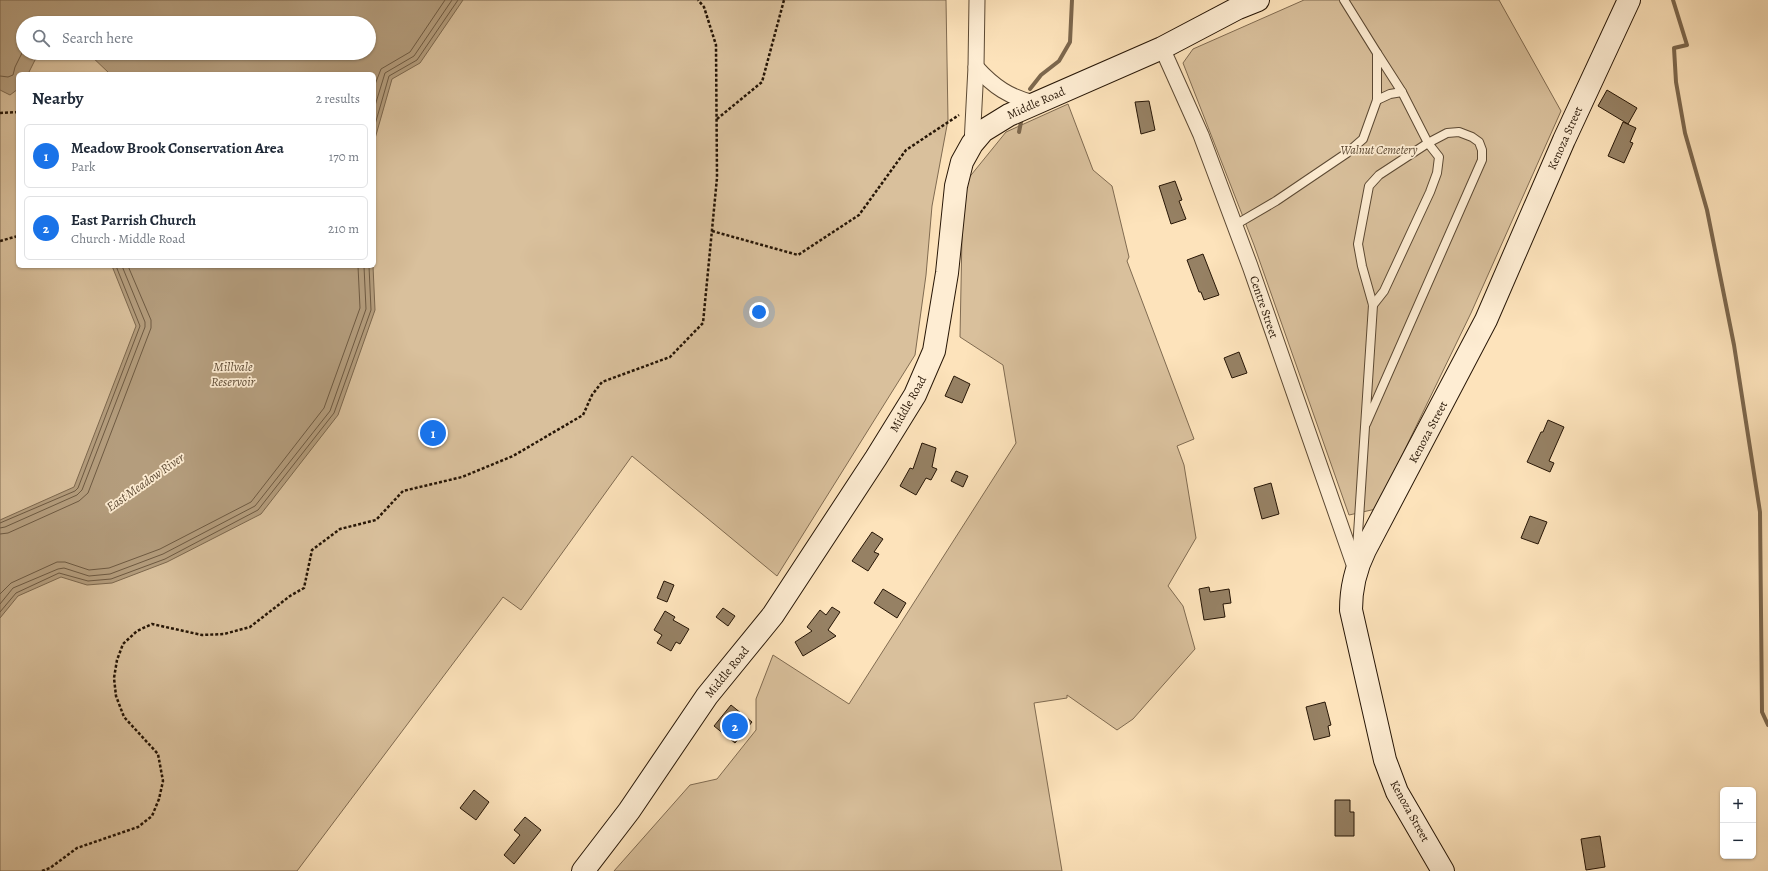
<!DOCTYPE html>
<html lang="en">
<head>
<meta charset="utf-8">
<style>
	:root { --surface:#fff; --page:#f2f2f3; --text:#1f2937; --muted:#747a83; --line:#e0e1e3; --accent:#1a73e8 }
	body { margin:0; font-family:Alegreya,serif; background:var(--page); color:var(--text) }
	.controls { position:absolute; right:12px; bottom:12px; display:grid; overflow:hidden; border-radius:6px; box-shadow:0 1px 3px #0004 }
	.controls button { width:36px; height:36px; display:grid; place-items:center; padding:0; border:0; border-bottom:1px solid var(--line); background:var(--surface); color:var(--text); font:20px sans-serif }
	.you { position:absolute; left:759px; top:312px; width:14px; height:14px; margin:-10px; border:3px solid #fff; border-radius:50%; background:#1a73e8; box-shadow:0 0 0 6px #1a73e833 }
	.badge { display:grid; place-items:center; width:26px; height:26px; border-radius:50%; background:var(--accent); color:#fff; font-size:13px; font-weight:700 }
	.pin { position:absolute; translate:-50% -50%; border:2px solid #fff; box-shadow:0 1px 4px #0006 }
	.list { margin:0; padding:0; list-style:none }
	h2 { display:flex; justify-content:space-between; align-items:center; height:52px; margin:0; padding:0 16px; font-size:17px }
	h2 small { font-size:13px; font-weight:400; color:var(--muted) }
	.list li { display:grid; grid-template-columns:26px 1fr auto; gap:12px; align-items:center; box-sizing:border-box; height:64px; margin:0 8px 8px; padding:0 8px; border:1px solid var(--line); border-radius:6px }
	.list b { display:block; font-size:15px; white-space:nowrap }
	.list p { margin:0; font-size:13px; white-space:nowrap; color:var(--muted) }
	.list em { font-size:13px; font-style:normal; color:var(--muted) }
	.icon { flex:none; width:22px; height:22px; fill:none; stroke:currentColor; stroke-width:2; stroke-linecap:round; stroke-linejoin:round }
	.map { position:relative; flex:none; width:1768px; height:871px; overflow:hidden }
	.search { position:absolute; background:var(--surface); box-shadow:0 1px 3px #0004; left:16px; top:16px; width:360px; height:44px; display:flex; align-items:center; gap:10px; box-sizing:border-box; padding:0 14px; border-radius:22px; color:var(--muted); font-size:15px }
	.panel { position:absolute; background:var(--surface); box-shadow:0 1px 3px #0004; left:16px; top:72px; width:360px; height:196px; border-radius:6px }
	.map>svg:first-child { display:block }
	.green { fill:#d9c09c; stroke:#806b51; fill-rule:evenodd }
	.water { fill:#b49d7d; stroke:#7c674d }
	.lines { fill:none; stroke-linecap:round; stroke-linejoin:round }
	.shore { stroke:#6e5a42; stroke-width:1 }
	.stream { stroke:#7c674d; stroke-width:4 }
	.building { fill:#968164; stroke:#271606 }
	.lane-casing { stroke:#5c4933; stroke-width:10 }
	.street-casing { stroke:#5c4933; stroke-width:17 }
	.secondary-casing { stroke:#271606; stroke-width:24 }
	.path { stroke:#271606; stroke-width:2.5; stroke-dasharray:3 2; stroke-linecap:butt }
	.lane { stroke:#feedd3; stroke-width:8 }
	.street { stroke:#feedd3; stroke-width:15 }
	.secondary { stroke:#feedd3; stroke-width:22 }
	.labels { text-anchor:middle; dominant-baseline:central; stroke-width:3.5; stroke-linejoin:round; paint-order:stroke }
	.street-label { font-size:12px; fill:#271606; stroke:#feedd3 }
	.park-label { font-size:12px; font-style:italic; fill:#5c4933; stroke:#feedd3 }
	.water-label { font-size:13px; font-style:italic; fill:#5f4c36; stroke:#feedd3 }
</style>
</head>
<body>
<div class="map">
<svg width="1768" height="871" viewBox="0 0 1768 871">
	<rect width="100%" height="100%" fill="#fde3bb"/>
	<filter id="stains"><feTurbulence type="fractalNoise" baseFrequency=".005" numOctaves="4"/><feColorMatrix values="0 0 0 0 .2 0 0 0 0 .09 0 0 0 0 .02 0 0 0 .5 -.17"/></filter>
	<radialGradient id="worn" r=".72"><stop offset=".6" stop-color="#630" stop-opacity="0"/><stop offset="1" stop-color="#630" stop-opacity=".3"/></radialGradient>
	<g class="green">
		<path d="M0 0H946L948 120 932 206 926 275 915 355 777 576 632 456 521 610 503 597 297 871H0ZM23 23H369V53H23ZM18 74H374V266H18Z"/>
		<polygon points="1304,0 1499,0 1561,111 1471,313 1376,509 1349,515 1254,245 1183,63 1193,49"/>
		<polygon points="1068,104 1093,170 1112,186 1129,257 1127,261 1194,439 1177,446 1184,465 1196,538 1168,586 1183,606 1195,649 1133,719 1117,730 1067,695 1067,698 1034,703 1062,871 614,871 690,785 717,779 756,730 756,699 773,655 849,704 1016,443 1003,365 960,337 963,185 1006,132"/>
	</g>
	<g class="water">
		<polygon points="0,0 463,0 420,63 392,79 374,142 374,74 110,74 88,53 369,53 369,23 23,23 23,53 43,53 35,60 28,74 18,74 18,89 10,95 0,90"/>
		<polygon points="112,266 373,266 375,310 338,415 261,514 167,562 112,583 87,585 61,577 18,596 0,618 0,520 74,487 136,326"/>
	</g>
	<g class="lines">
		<g class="shore">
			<polyline points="0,76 8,77 13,75 15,67 23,51"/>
			<polyline points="374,87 381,69 410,52 445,0"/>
			<polyline points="374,109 385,73 414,56 452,0"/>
			<polyline points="374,128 389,76 417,60 458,0"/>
			<polyline points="0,523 75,491 78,488 140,326 116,266"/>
			<polyline points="0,528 5,527 77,495 82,490 145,327 145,322 122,266"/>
			<polyline points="0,534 8,533 79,501 88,493 151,328 151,320 128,266"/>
			<polyline points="0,594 11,583 57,562 65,562 89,570 109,568 160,549 251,502 324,408 360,308 358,266"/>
			<polyline points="0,604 13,588 58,569 64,568 89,576 110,574 163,554 255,506 330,411 366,309 364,266"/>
			<polyline points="0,612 16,593 59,573 88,581 111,579 165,559 258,510 334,413 371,310 369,266"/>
		</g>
		<g class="stream">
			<polyline points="1673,0 1687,45 1674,48 1676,82 1685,133 1707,210 1734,345 1760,512 1762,712 1768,725"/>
			<polyline points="1030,89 1041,75 1059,61 1070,42 1072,0"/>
			<polyline points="1019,132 1022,117"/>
		</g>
	</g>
	<g class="building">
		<polygon points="1607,90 1637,108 1628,124 1598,106"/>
		<polygon points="1149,101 1155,130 1141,134 1135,102"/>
		<polygon points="1623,122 1636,128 1630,142 1633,143 1624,163 1608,156"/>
		<polygon points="1175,181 1182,200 1179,201 1186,219 1171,224 1159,186"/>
		<polygon points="1203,254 1219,295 1204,300 1201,292 1199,292 1187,260"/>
		<polygon points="1239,352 1247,373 1232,378 1224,358"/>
		<polygon points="954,376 970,384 962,403 945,396"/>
		<polygon points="1548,420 1564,427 1549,461 1554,463 1550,472 1527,462 1541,432 1543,432"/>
		<polygon points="922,443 936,448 932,467 937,469 931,480 926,478 916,495 900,486 910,468 913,469"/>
		<polygon points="956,471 968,476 963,487 951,481"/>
		<polygon points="1271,483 1279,514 1262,519 1254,488"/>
		<polygon points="1530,516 1547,522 1538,544 1521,538"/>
		<polygon points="872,532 883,539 874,552 879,554 868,571 852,561"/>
		<polygon points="664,581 674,585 667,602 657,598"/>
		<polygon points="1209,587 1210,592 1229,589 1231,603 1223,604 1225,617 1204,620 1199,589"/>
		<polygon points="883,589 906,603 897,618 874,603"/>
		<polygon points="832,607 840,612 828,630 836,636 803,656 795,642 812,631 807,627 820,610 826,615"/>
		<polygon points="723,608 735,616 728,626 716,617"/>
		<polygon points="665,611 675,617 673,620 689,629 680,644 676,642 671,651 657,643 662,635 654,630"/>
		<polygon points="1325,702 1331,725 1328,726 1330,736 1314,740 1306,707"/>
		<polygon points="731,705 752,722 735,743 714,726"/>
		<polygon points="474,790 489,802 476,820 460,808"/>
		<polygon points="1335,800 1350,800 1350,812 1354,812 1354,836 1335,836"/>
		<polygon points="525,817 541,830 514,864 504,855 520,835 514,830"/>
		<polygon points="1600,836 1605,867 1586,870 1581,839"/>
	</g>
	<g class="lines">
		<g class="lane-casing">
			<g id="lane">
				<polyline points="1344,0 1377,53"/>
				<polyline points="1377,100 1390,94 1402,92"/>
				<polyline points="1235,225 1276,201 1347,153 1363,139 1377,100 1377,53 1402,92 1428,143 1439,157 1437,173 1430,192 1384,291 1373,305"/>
				<polyline points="1357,549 1373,305 1362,266 1358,244 1369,186 1379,175 1428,143 1447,133 1459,132 1472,137 1479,142 1482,150 1482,160 1366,424"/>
			</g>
		</g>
		<g class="street-casing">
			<g id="street">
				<polyline points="1162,48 1201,135 1250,266 1356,570"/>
				<path d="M976 67C993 86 1010 98 1035 103"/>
				<polyline points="972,144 976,67 977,0"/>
			</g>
		</g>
		<g class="secondary-casing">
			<g id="secondary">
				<polyline points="583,871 629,811 707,696 773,615 876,458 915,395 934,351 947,273 956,186 962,162 972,144 983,131 1009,115 1162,48 1238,8 1258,0"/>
				<path d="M1443 871 1397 792 1385 760 1351 610C1351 588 1355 570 1365 550L1486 320 1564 140 1629 0"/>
			</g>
		</g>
		<g class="path">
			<polyline points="0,113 18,112"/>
			<polyline points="717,119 762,82 784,0"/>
			<polyline points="712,231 798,255 859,215 906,150 959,115"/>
			<polyline points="0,241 18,236"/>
			<polyline points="42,871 50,868 77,848 138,827 152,816 159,799 163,781 158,754 124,717 116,696 114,678 117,660 123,644 137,631 152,624 202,635 224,634 250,627 290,596 304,588 312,550 340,529 376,520 403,491 462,477 513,456 583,415 592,395 602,382 670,357 703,323 717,178 716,45 704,7 698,0"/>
		</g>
		<use href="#lane" class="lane"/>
		<use href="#street" class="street"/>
		<use href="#secondary" class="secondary"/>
	</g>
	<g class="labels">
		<g class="street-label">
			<text transform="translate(1036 103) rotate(-24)">Middle Road</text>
			<text transform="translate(1565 138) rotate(-66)">Kenoza Street</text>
			<text transform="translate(1264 307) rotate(71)">Centre Street</text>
			<text transform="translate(908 404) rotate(-61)">Middle Road</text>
			<text transform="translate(1428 432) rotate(-62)">Kenoza Street</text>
			<text transform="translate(727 672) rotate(-51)">Middle Road</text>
			<text transform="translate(1410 811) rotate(61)">Kenoza Street</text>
		</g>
		<g class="park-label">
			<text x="1379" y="150">Walnut Cemetery</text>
		</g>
		<g class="water-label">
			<text x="233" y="366">Millvale<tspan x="233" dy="15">Reservoir</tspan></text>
			<text transform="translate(145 482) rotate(-35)">East Meadow River</text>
		</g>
	</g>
	<rect width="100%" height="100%" filter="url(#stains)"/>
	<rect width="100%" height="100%" fill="url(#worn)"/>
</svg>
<div class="controls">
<button>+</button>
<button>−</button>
</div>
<div class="you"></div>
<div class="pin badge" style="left:433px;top:433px">1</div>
<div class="pin badge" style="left:735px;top:726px">2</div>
<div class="search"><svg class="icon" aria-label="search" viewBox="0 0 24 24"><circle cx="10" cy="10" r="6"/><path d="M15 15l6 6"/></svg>Search here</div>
<section class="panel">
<h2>Nearby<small>2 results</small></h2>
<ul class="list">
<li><span class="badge">1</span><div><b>Meadow Brook Conservation Area</b><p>Park</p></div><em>170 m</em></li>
<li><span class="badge">2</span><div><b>East Parrish Church</b><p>Church · Middle Road</p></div><em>210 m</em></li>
</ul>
</section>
</div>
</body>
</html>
